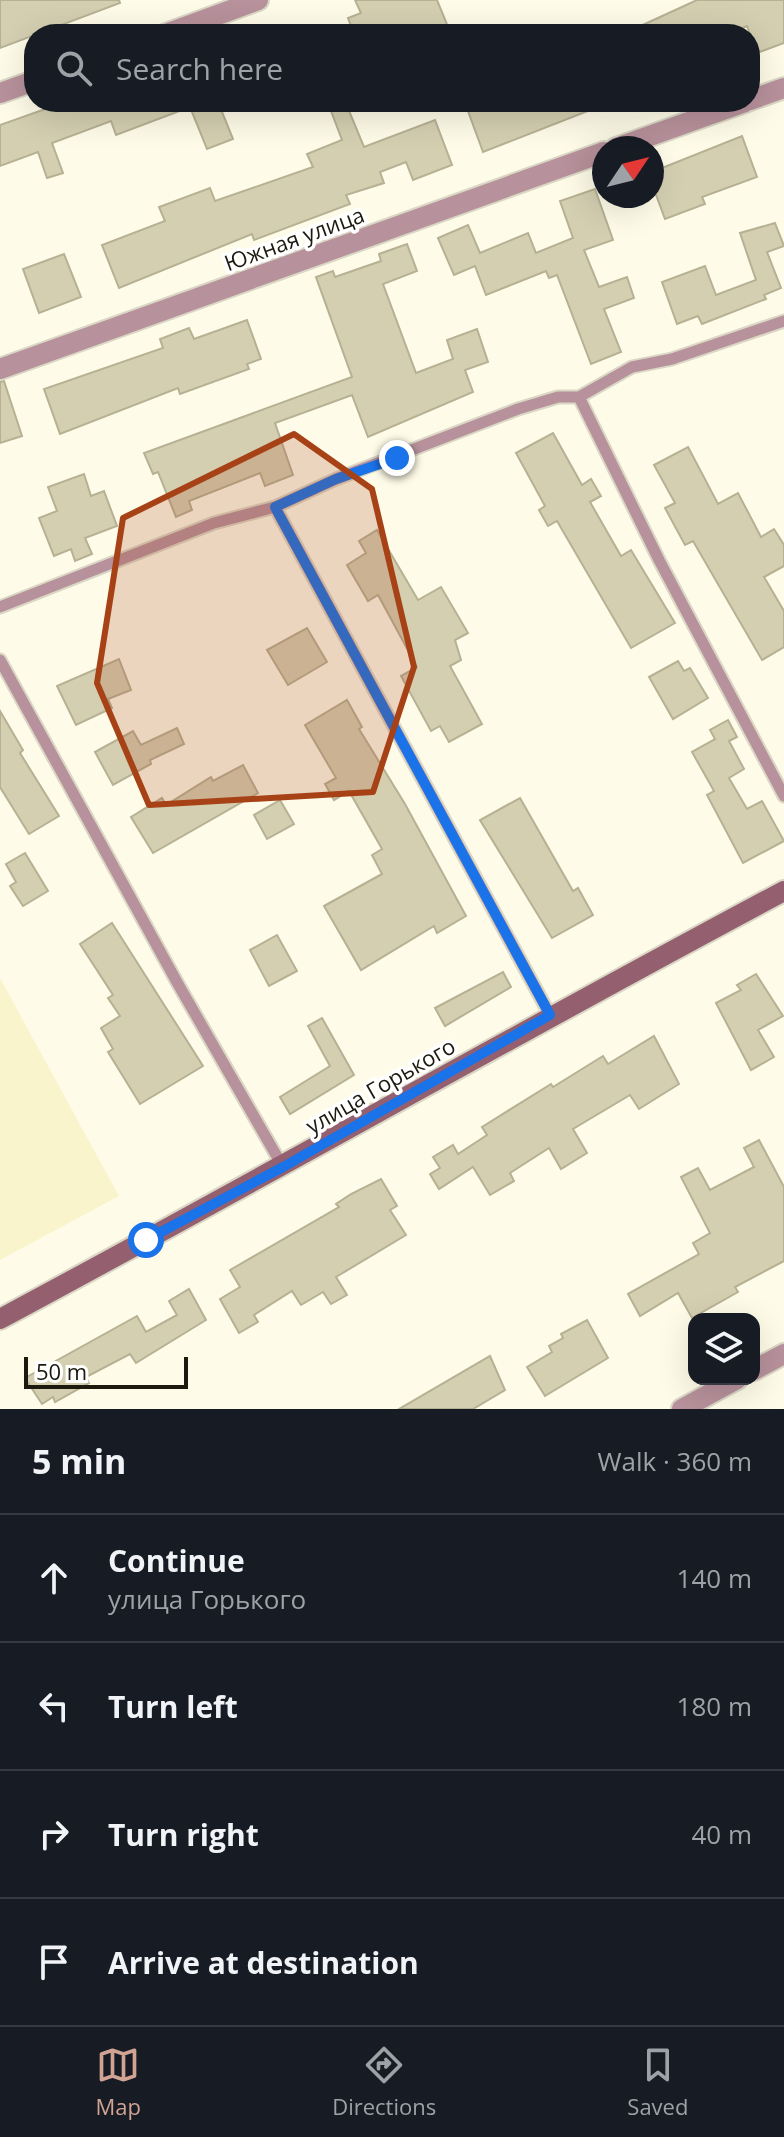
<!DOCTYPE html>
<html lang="en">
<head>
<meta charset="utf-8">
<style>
	:root { --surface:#171b24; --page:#242831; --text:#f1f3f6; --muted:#9ea1a6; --line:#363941; --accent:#d0a392 }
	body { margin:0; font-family:"Open Sans",sans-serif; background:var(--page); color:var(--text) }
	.controls { position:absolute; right:24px; bottom:24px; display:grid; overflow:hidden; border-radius:16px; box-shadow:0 8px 32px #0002 }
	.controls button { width:72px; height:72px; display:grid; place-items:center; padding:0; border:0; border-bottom:2px solid var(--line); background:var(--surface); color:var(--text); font:40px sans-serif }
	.compass { position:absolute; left:592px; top:136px; width:72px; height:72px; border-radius:50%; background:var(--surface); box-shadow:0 8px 32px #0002; rotate:55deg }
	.scale { position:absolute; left:24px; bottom:20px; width:164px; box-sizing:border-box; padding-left:8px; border:4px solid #1c1a0e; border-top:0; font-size:22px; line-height:28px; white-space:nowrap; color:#1c1a0e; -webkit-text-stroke:6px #fff; paint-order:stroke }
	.stop { position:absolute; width:24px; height:24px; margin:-18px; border:6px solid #1a73e8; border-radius:50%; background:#fff }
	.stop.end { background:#1a73e8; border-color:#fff; box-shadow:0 2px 8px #0008 }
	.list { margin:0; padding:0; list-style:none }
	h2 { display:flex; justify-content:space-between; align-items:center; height:104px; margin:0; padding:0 32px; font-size:34px }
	h2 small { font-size:26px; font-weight:400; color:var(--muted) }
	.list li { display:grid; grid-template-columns:52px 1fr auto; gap:24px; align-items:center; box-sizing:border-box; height:128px; padding:0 32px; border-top:2px solid var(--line) }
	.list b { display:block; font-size:30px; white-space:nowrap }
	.list p { margin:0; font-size:26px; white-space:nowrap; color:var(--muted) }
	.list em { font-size:26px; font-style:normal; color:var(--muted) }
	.icon { flex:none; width:44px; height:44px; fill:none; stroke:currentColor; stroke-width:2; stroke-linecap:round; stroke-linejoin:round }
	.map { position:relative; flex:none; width:784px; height:1409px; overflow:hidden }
	.search { position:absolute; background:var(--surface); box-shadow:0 8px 32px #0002; left:24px; right:24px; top:24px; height:88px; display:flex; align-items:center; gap:20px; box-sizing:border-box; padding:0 28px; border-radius:32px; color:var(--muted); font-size:30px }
	.sheet { height:616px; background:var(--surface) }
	nav { display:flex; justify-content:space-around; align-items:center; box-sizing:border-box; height:112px; border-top:2px solid var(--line); background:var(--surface); font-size:22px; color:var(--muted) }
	nav a { display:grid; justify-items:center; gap:4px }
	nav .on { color:var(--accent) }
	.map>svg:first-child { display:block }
	.built { fill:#faf4cc }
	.building { fill:#d4cfb1; stroke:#b6b193; stroke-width:2 }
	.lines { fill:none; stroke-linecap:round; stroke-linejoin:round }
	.lane-casing { stroke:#dad7c5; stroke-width:15 }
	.street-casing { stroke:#dad7c5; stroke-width:24 }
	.secondary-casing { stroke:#dad7c5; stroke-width:24 }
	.lane { stroke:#b7919b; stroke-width:11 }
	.street { stroke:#b7919b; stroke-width:20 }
	.secondary { stroke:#945f6f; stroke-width:20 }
	.route { stroke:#1a73e8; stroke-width:10 }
	.marked { fill:#a74217; fill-opacity:0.2; stroke:#a74217; stroke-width:6; stroke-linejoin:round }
	.labels { text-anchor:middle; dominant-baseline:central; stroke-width:7; stroke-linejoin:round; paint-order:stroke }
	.street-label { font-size:22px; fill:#1c1a0e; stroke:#fff }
</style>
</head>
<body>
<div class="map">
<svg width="784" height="1409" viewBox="0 0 784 1409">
	<rect width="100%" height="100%" fill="#fefbe8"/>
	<polygon class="built" points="0,978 119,1196 0,1260"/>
	<g class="building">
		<polygon points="0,0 119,0 120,3 0,48"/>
		<polygon points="355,0 437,0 451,34 411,34 409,28 395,34 354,34 348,18 361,13"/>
		<polygon points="697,0 784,0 784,43 757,53 747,26 728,34 623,34"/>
		<polygon points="65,102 218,102 233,139 207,149 190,107 116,135 111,121 52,143 63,173 47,178 38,152 0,166 0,125"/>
		<polygon points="473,102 603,102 603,105 483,152 468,111 476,108"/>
		<polygon points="347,106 364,147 435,120 452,165 413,180 406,162 380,172 384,183 346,195 350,204 254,240 252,234 119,288 102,245 165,221 159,207 210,188 215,201 313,167 307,154 342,140 331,111"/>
		<polygon points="742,136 757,177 702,197 705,204 665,219 652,184 652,172"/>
		<polygon points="595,189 613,240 584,250 599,287 627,277 634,298 604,309 621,352 591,364 557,275 549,278 546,271 486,295 475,266 454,275 438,238 468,225 480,253 528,233 536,253 573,238 560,201"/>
		<polygon points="775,223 784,246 767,252 781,288 764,295 766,299 702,324 698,316 677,324 662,282 705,266 716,295 756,280 740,233"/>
		<polygon points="407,244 417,271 383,284 416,373 453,359 447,340 477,329 488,362 465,370 473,392 368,437 352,395 275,423 293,475 265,486 260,473 189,501 192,510 176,517 158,472 153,474 144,453 352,377 316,277 333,271 335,277 381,261 379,254"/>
		<polygon points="64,254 81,297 39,313 23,269"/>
		<polygon points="247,320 261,359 247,364 249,369 180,394 178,388 60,434 44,389 163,348 160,339 189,328 194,339"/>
		<polygon points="4,381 22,436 0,443 0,382"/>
		<polygon points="553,433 582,485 591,479 601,496 590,502 621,556 631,550 675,623 631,648 557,521 548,526 539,510 545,506 516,453"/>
		<polygon points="688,447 718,504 738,493 761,537 774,529 784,545 784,566 764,577 784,611 784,647 762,660 693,541 685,545 665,508 675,503 654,465"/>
		<polygon points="84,474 91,496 104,491 117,526 85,538 92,554 75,561 71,549 54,556 39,518 57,511 48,487"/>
		<polygon points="377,530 418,600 441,587 468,633 455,640 461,660 450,666 482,724 449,742 440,726 431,731 401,676 417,667 378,595 368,601 347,565 366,553 359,541"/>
		<polygon points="307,628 327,662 288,685 267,650"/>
		<polygon points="119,659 131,690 108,699 112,708 76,725 57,686"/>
		<polygon points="678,661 684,671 690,668 708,698 673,719 649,677"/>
		<polygon points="347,700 362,727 359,729 405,804 466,916 437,933 434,926 361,970 324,906 382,874 372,855 382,849 349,791 334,800 325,784 336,778 305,725"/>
		<polygon points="0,711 23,750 20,753 59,816 29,834 0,787"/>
		<polygon points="728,720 737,737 729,741 744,769 729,778 747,809 762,801 784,841 743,863 707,795 714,791 692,752 715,739 710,730"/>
		<polygon points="177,728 184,744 150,760 151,764 113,785 95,752 133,731 141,745"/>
		<polygon points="243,765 258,793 153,853 131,817 162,798 166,805 211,777 213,781"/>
		<polygon points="520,798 573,891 578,888 593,915 552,938 480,820"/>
		<polygon points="280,800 294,824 267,839 254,815"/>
		<polygon points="25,853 48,891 23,906 10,886 16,882 6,864"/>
		<polygon points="112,923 203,1066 140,1104 108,1052 113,1049 101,1028 120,1016 108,998 113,995 80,944"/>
		<polygon points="277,935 297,971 269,986 250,950"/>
		<polygon points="503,972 511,987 445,1026 435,1008"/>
		<polygon points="756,974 783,1016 758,1030 774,1057 751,1070 716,1003 741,990 737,985"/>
		<polygon points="322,1018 354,1075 290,1114 280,1097 330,1066 308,1026"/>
		<polygon points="654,1036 679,1084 639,1109 630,1095 573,1129 587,1153 561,1169 549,1148 510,1173 514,1181 490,1195 473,1167 439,1189 430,1174 440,1168 433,1157 453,1145 458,1154 487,1135 482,1127 551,1084 553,1087 603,1056 608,1064"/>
		<polygon points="759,1140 784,1187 784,1261 735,1287 738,1292 692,1318 678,1293 640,1316 628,1294 699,1254 693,1243 710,1233 681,1177 698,1168 710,1190 754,1167 744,1148"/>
		<polygon points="381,1179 397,1206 390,1210 406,1235 336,1277 347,1295 331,1304 323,1292 301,1305 292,1291 254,1315 258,1322 239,1333 220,1299 240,1287 230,1270 339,1207 336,1204 351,1194"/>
		<polygon points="189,1289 206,1320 136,1363 130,1354 86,1377 89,1383 55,1402 53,1397 42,1404 25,1378 137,1316 146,1332 177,1315 169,1301"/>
		<polygon points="587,1320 608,1358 545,1396 527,1367 552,1352 549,1346 563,1338 561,1334"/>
		<polygon points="490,1356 505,1390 473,1409 399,1409"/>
	</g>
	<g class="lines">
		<g class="lane-casing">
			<g id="lane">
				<polyline points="579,397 659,560 784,796"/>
				<polyline points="275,507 550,1015"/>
				<polyline points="0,607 214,523 275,507 336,479 518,409 558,397 579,397 632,367 672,359 784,321"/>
				<polyline points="0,660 178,984 283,1167"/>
			</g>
		</g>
		<g class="street-casing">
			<g id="street">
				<polyline points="166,34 258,0"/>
				<polyline points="0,93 34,81"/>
				<polyline points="750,100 784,88"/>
				<polyline points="616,148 745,102"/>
				<polyline points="0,369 604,152"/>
				<polyline points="754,1370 784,1354"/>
				<polyline points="682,1409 737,1379"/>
			</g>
		</g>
		<g class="secondary-casing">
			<path id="secondary" d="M0 1319C263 1178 521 1031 784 891"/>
		</g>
		<use href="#lane" class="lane"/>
		<use href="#street" class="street"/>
		<use href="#secondary" class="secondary"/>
	</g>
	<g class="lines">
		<polyline class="route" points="146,1240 283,1167 550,1015 275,507 336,479 397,458"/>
	</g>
	<path class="marked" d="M294 434 372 489 414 667 373 792 149 805 97 683 123 518Z"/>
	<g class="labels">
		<g class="street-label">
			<text transform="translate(294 238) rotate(-20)">Южная улица</text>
			<text transform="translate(380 1085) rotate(-30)">улица Горького</text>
		</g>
	</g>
</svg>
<div class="controls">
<button><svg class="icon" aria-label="layers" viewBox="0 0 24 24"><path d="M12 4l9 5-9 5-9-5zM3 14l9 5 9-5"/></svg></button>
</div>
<svg class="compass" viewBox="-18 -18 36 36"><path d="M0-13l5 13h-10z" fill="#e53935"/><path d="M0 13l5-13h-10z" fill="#9ea1a6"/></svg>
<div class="scale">50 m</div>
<div class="stop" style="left:146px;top:1240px"></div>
<div class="stop end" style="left:397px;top:458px"></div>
<div class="search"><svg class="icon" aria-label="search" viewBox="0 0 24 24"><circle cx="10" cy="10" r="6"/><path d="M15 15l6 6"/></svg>Search here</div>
</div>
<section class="sheet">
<h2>5 min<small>Walk · 360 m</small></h2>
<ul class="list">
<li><svg class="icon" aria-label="ahead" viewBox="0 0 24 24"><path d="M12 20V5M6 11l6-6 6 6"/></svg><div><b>Continue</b><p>улица Горького</p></div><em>140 m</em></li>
<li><svg class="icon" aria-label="left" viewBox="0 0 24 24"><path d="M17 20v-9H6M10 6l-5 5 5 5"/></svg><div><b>Turn left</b></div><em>180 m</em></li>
<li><svg class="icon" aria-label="right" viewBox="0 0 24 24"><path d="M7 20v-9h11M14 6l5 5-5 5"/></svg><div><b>Turn right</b></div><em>40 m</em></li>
<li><svg class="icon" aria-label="arrive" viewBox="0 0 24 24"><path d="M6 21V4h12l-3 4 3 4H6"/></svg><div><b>Arrive at destination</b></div></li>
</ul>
</section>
<nav>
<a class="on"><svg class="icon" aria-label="map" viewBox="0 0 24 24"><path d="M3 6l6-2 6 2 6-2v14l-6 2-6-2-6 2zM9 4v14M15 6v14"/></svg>Map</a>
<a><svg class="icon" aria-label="directions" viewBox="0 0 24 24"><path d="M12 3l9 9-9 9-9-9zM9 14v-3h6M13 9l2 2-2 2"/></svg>Directions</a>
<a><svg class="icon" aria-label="saved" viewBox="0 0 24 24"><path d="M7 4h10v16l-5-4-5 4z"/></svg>Saved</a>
</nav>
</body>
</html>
